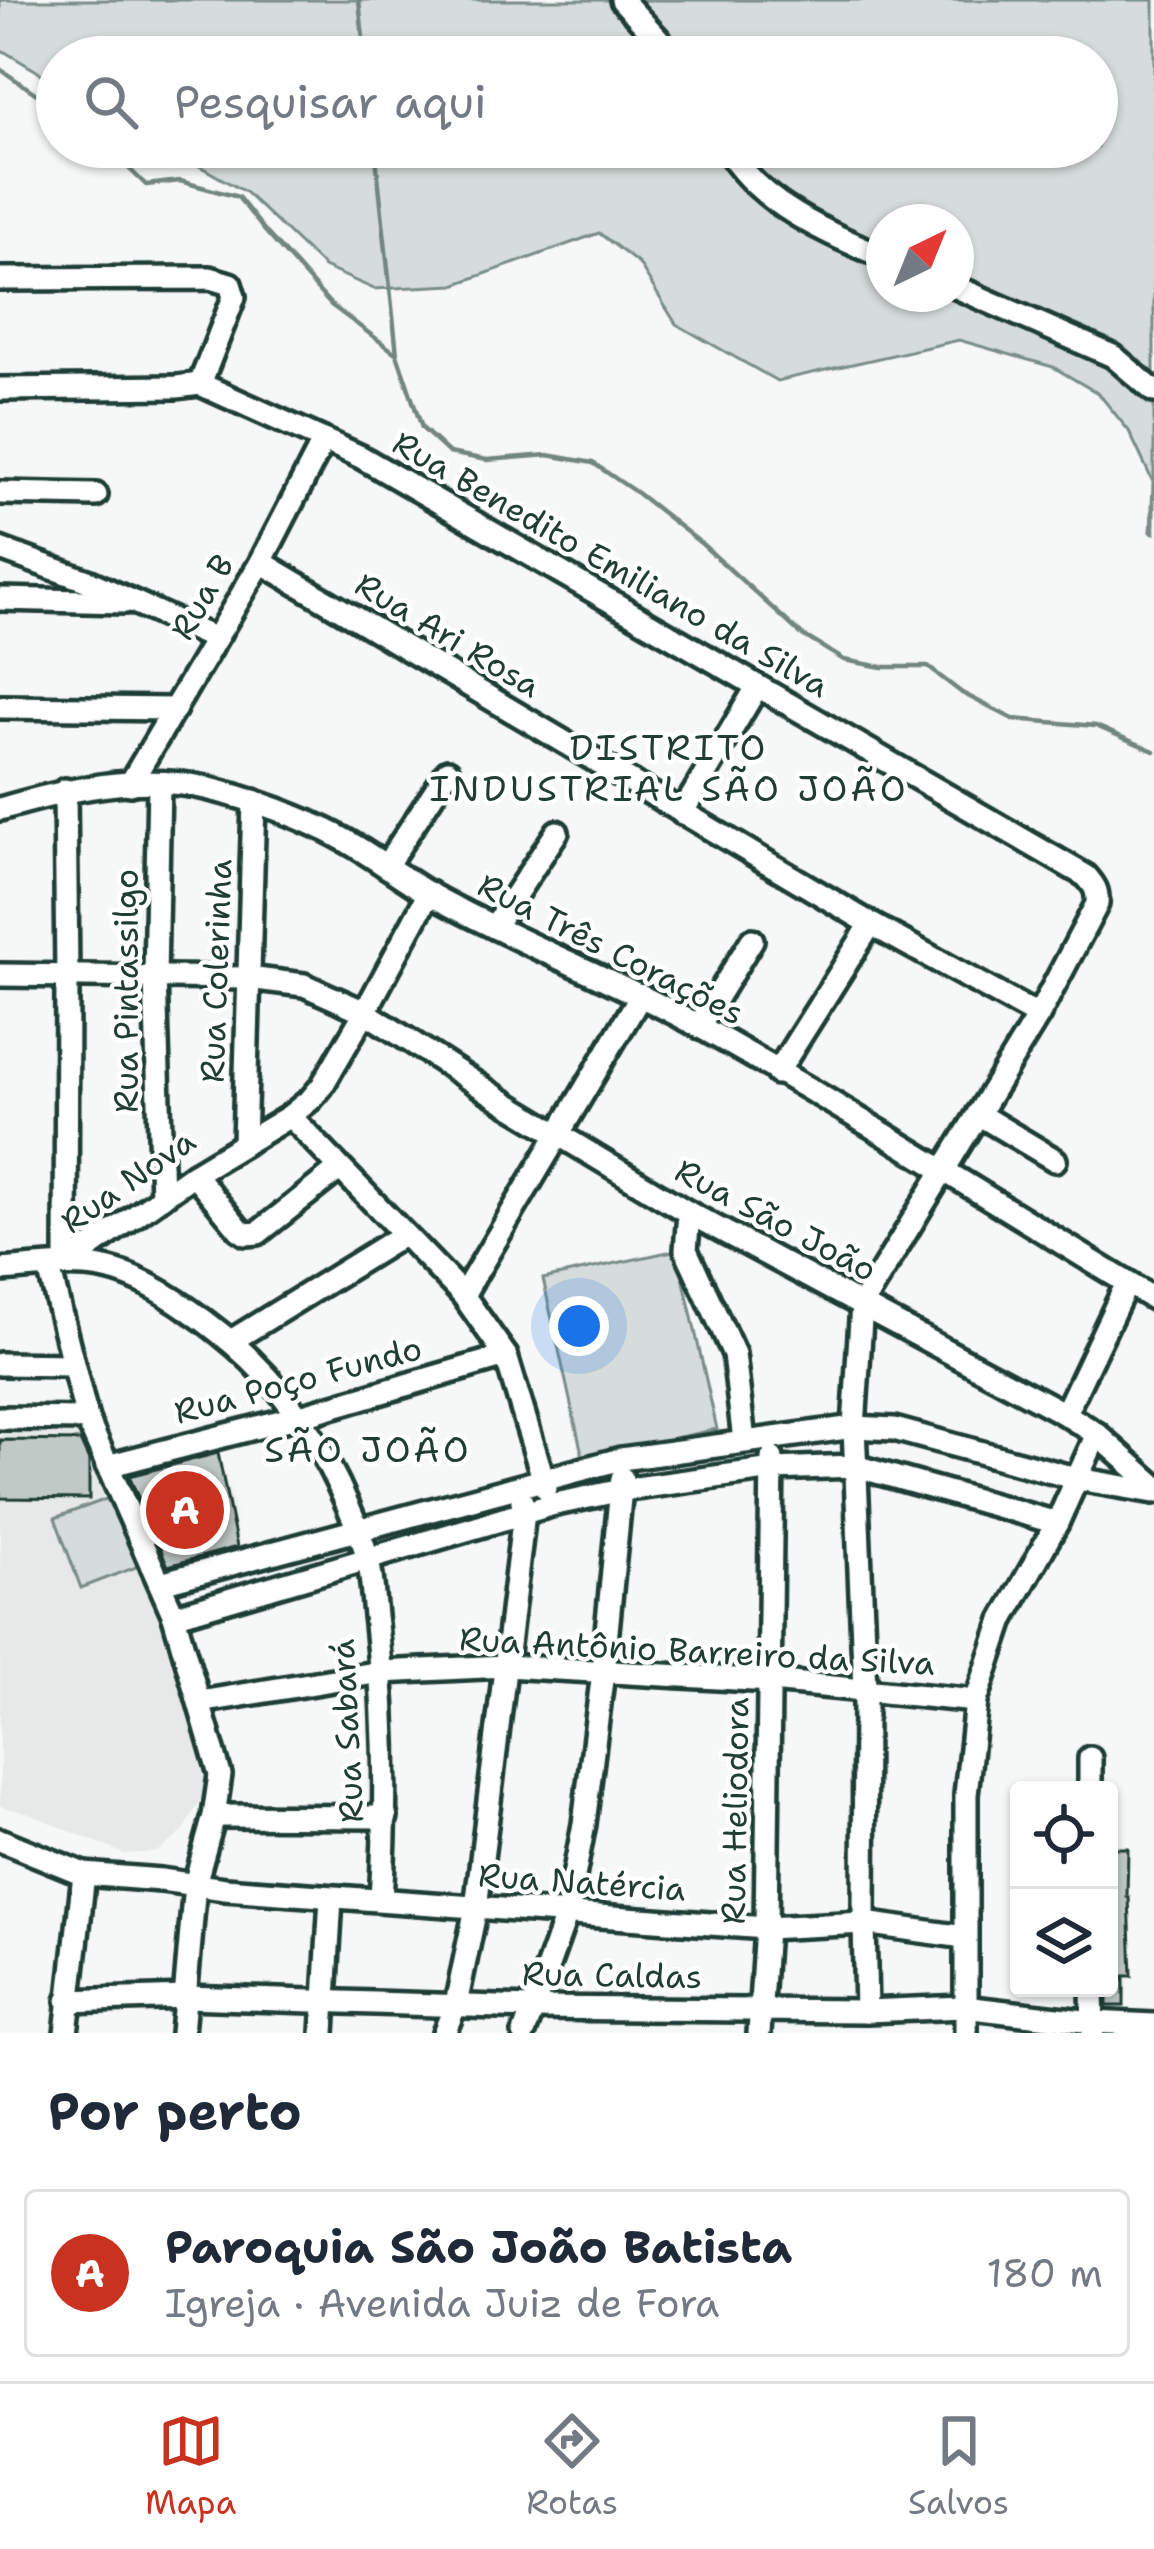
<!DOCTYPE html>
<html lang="pt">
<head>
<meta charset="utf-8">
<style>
	:root { --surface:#fff; --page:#f6f6f7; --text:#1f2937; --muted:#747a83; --line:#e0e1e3; --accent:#c8321e }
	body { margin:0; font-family:"Shantell Sans",sans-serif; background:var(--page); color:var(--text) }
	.controls { position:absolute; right:36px; bottom:36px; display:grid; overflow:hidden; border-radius:12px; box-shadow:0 3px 9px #0004 }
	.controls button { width:108px; height:108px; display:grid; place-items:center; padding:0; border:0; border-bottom:3px solid var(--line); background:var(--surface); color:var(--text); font:60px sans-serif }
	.compass { position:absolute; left:866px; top:204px; width:108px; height:108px; border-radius:50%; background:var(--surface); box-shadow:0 3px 9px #0004; rotate:43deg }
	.you { position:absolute; left:579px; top:1326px; width:42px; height:42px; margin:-30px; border:9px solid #fff; border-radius:50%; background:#1a73e8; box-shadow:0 0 0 18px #1a73e833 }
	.badge { display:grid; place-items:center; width:78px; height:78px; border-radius:50%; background:var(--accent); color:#fff; font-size:39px; font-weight:700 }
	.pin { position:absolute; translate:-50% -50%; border:6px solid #fff; box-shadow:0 3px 12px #0006 }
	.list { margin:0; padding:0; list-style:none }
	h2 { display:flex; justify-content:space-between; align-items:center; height:156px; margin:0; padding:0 48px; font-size:51px }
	h2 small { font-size:39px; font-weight:400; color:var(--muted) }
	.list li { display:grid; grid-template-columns:78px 1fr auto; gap:36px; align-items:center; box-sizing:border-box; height:168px; margin:0 24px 24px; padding:0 24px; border:3px solid var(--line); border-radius:12px }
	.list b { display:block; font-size:45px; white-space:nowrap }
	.list p { margin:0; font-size:39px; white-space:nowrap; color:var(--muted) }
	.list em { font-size:39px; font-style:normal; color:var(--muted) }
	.icon { flex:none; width:66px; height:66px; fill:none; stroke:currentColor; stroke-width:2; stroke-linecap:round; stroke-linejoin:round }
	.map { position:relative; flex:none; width:1154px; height:2033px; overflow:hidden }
	.search { position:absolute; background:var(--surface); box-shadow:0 3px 9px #0004; left:36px; right:36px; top:36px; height:132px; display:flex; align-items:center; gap:30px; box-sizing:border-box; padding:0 42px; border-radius:66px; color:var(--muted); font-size:45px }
	.sheet { height:348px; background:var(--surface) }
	nav { display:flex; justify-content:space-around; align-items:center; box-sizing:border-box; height:168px; border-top:3px solid var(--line); background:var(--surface); font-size:33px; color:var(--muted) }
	nav a { display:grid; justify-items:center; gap:6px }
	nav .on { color:var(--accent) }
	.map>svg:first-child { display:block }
	.built { fill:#e6e9e8 }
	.green { fill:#d6dcdb; stroke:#7a8c88; stroke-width:3; fill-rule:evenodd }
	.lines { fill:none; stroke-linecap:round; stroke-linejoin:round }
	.stream { stroke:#72857f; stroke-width:4.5 }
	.building { fill:#c0c9c6; stroke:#1f3d34; stroke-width:3 }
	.minor-casing { stroke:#1f3d34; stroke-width:30 }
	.minor { stroke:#fff; stroke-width:21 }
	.labels { text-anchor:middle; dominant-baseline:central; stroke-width:9; stroke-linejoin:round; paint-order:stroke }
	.street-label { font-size:33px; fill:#1f3d34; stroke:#fff }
	.neighbourhood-label { font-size:36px; letter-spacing:3px; fill:#1f3d34; stroke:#fff }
</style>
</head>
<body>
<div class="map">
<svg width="1154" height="2033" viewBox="0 0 1154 2033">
	<rect width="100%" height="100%" fill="#f6f7f7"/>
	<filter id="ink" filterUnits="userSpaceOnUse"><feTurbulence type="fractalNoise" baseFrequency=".00833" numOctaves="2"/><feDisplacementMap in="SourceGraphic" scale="24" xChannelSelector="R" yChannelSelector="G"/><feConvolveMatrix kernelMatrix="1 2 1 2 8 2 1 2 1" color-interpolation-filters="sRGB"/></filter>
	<g filter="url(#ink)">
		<polygon class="built" points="0,1425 86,1425 164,1614 188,1698 206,1791 183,1832 157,1852 124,1854 28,1813 0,1806"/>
		<g class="green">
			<path d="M0 0H1154V533L1151 532 1153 482 1129 431 1099 394 1053 367 959 340 777 381 676 324 639 264 599 233 454 285 374 289 324 267 245 192 166 147H1097V57H57V83L0 49ZM884 222H956V294H884Z"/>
			<polygon points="677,1250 717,1429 583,1458 543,1279"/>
			<polygon points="112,1497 139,1566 81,1588 55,1518"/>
		</g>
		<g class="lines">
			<g class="stream">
				<polyline points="359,0 365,57"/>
				<polyline points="0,69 57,108"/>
				<polyline points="107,147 146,185 180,181 238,197 265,231 331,305 397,354 422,428 449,453 487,460 548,455 593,463 637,493 702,544 801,634 844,660 882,667 928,667 962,693 1013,719 1096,726 1154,751"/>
				<polyline points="375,147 397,354"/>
			</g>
		</g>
		<g class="building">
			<polygon points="0,1440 80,1441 89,1461 89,1499 0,1498"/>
			<polygon points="218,1453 237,1547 168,1566 129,1476"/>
			<polygon points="1109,1848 1128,1848 1127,1897 1129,1897 1132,1976 1124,1976 1124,2006 1107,2006"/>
		</g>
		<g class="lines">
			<g class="minor-casing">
				<g id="minor">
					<polyline points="622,0 675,57"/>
					<path d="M726 147C758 204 827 233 884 257"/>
					<polyline points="0,279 210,278 230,284 234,297 200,384"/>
					<polyline points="956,287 1113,356 1154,391"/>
					<path d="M0 389 177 387 200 384 361 457 1086 876C1095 886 1098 891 1097 904L1038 1016 862 1304 854 1427 865 1690 864 1923 866 2011"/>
					<polyline points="0,493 96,495"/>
					<polyline points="0,549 88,581 215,639"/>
					<polyline points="261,562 871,924 1038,1016"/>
					<polyline points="0,599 125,602"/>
					<polyline points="0,707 175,709"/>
					<polyline points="130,784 261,562 324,440"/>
					<polyline points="159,784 155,977 162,1197"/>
					<polyline points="65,790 67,975 66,1265"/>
					<path d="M0 809C65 790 137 773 206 788 244 797 282 810 317 826 356 843 390 870 426 892 447 904 469 915 490 925 558 959 628 987 695 1024 851 1110 1001 1207 1154 1299"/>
					<polyline points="682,813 757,687"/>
					<polyline points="386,866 448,771"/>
					<polyline points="494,927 557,832"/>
					<polyline points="0,975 248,978 304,985 365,1012 503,1101 689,1213 1065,1414 1097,1434 1154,1485"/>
					<polyline points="699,1026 752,940"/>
					<polyline points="777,1073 871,924"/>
					<polyline points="978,1114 1055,1160"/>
					<polyline points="290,1116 463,1295 506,1356 546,1488"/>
					<polyline points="244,1143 254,801"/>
					<polyline points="194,1174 240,1230 246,1234 258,1233 339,1169"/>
					<polyline points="689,1213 686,1250 734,1354 744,1441"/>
					<polyline points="66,1265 194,1174 290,1116 311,1099 322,1086 365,1012 429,893"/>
					<polyline points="49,1268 87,1419 174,1616 220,1775 214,1816 195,1884 182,2033"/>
					<path d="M0 1270C33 1268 68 1262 101 1268 144 1276 186 1306 220 1333 280 1380 320 1440 349 1508 356 1525 364 1542 368 1560 373 1580 373 1603 376 1624 386 1715 387 1807 381 1899"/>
					<polyline points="463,1295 641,995"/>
					<polyline points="231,1341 403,1235"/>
					<polyline points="0,1364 73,1365"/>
					<polyline points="1065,1414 1127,1283"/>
					<polyline points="0,1418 87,1419"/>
					<polyline points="107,1466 300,1416 506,1356"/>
					<polyline points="161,1583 621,1459 854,1427 894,1429 1078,1479 1154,1492"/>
					<polyline points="174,1616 551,1505 622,1490 773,1469 855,1466 1057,1523"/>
					<polyline points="200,1702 381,1672 505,1666 771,1681 976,1701"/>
					<polyline points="1090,1758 1090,1790"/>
					<polyline points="214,1816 386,1817"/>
					<polyline points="0,1840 84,1874 161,1880 225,1889 766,1928 864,1923 964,1937"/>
					<polyline points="1092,1988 1093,2032"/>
					<polyline points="68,2001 186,1997 531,2008 866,2011 964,2007 1092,2022 1154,2025"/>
					<polyline points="66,2033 84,1874"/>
					<polyline points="323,2033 331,1898"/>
					<polyline points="444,2033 456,2004 476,1908 524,1513 522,1501"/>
					<polyline points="524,2033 567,1913 584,1824 603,1672 622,1478"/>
					<polyline points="759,2033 766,1928 772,1458"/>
					<polyline points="966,2033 966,1795 976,1701 1003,1620 1057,1523 1097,1434"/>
				</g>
			</g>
			<use href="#minor" class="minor"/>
		</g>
	</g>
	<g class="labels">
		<g class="street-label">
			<text transform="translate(611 564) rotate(30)">Rua Benedito Emiliano da Silva</text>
			<text transform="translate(202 597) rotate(-60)">Rua B</text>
			<text transform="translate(448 635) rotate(31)">Rua Ari Rosa</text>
			<text transform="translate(611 949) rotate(27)">Rua Três Corações</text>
			<text transform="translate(216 971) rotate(-88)">Rua Colerinha</text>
			<text transform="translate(126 991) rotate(-90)">Rua Pintassilgo</text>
			<text transform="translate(128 1181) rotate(-35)">Rua Nova</text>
			<text transform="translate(776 1220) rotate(28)">Rua São João</text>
			<text transform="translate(298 1380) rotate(-15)">Rua Poço Fundo</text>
			<text transform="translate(697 1651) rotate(3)">Rua Antônio Barreiro da Silva</text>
			<text transform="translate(347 1731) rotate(-93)">Rua Sabará</text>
			<text transform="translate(735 1811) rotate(-89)">Rua Heliodora</text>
			<text transform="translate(582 1882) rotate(4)">Rua Natércia</text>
			<text transform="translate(612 1975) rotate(1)">Rua Caldas</text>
		</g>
		<g class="neighbourhood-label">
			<text x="669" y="747">DISTRITO<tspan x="669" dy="41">INDUSTRIAL SÃO JOÃO</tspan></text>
			<text x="368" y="1449">SÃO JOÃO</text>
		</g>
	</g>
</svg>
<div class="controls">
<button><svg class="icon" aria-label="locate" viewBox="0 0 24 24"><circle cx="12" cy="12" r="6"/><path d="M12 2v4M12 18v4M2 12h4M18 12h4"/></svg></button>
<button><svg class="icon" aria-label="layers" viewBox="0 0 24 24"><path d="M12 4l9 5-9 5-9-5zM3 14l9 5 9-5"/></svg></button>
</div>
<svg class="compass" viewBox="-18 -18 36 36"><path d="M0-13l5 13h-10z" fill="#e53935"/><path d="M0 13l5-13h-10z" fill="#747a83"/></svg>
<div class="you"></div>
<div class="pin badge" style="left:185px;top:1510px">A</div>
<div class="search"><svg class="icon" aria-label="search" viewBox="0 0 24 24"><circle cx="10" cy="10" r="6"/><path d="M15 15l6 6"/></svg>Pesquisar aqui</div>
</div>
<section class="sheet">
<h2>Por perto<small></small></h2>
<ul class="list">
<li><span class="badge">A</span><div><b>Paroquia São João Batista</b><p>Igreja · Avenida Juiz de Fora</p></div><em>180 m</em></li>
</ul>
</section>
<nav>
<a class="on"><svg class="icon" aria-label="map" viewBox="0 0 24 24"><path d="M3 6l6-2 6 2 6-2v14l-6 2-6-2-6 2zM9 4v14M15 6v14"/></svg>Mapa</a>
<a><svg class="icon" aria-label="directions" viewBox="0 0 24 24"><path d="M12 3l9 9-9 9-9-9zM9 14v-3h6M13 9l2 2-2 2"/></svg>Rotas</a>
<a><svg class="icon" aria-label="saved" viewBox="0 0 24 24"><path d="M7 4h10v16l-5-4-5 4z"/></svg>Salvos</a>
</nav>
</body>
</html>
